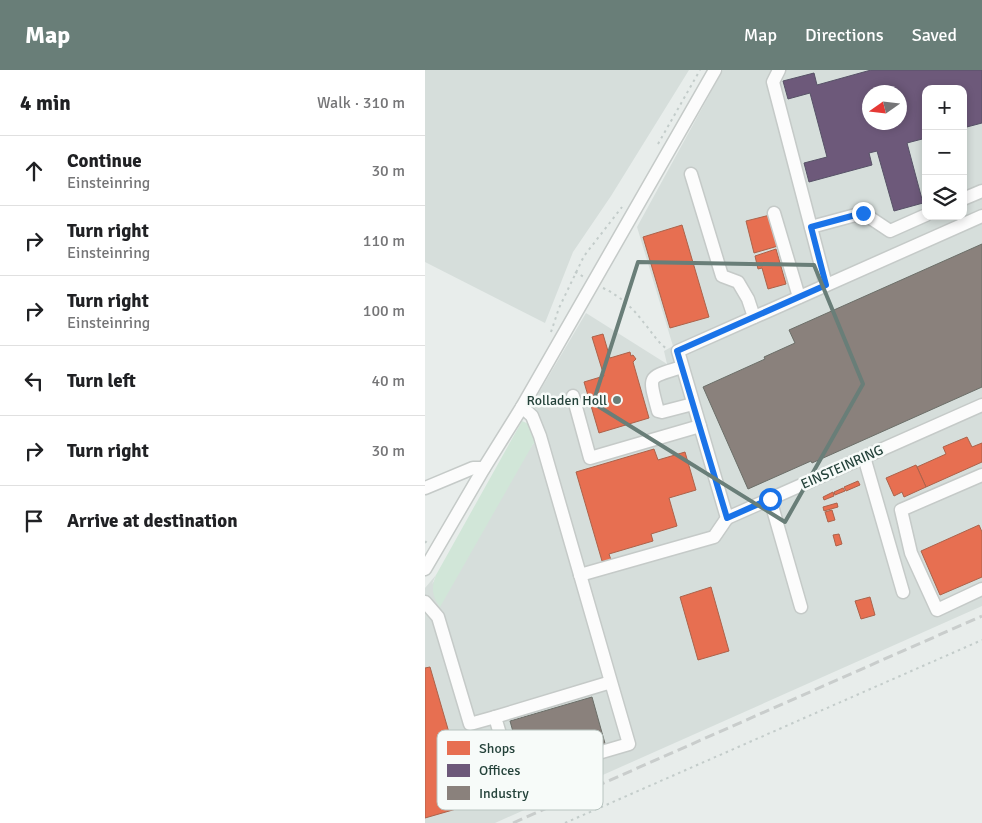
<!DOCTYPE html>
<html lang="en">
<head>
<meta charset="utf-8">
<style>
	:root { --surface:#fff; --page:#f2f2f2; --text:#202124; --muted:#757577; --line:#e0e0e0; --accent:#697e78 }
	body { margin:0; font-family:Signika,sans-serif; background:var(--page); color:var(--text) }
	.controls { position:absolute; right:15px; top:15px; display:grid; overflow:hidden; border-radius:10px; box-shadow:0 2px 8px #0003 }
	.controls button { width:45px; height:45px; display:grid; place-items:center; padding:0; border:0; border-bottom:1px solid var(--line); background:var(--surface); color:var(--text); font:25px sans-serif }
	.compass { position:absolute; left:437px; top:15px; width:45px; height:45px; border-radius:50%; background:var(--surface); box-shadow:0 2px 8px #0003; rotate:256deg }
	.stop { position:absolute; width:15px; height:15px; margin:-11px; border:4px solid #1a73e8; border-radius:50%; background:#fff }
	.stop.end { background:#1a73e8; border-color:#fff; box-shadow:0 1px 5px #0008 }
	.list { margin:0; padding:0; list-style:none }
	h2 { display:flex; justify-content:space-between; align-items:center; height:65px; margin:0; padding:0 20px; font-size:21px }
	h2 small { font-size:16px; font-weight:400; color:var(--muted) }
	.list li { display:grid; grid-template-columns:32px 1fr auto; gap:15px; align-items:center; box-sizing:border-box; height:70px; padding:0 20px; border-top:1px solid var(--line) }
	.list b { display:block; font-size:19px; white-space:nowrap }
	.list p { margin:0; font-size:16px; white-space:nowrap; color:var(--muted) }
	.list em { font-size:16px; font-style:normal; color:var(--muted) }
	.icon { flex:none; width:28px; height:28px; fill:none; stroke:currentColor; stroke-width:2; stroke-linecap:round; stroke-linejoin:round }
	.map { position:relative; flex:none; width:557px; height:753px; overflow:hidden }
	header { display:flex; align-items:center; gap:30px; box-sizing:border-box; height:70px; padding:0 25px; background:var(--accent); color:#fff }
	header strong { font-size:24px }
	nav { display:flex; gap:28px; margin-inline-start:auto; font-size:18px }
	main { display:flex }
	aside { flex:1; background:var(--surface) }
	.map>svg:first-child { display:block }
	.built { fill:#d6dedb; fill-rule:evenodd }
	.green { fill:#d1e6d8 }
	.shops { fill:#e76f51; stroke:#ac624a }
	.offices { fill:#6d597a; stroke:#575267; fill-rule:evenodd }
	.industry { fill:#8a817c; stroke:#6b6e68 }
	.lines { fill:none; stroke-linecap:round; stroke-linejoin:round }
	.minor-casing { stroke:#c5cac8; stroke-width:15 }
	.path { stroke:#c3ccca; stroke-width:2; stroke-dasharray:2.5 4; stroke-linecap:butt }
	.minor { stroke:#fcfcfc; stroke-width:12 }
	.rail { stroke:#c9cdcc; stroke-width:3; stroke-dasharray:10 5; stroke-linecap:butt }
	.route { stroke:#1a73e8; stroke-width:6 }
	.marked { fill:none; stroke:#697e78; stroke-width:4; stroke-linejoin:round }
	.poi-dot { fill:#697e78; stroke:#f7fbf9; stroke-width:2 }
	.labels { text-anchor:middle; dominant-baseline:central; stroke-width:5; stroke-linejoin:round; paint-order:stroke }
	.poi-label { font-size:14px; fill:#24423a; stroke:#f7fbf9; text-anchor:end }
	.street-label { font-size:14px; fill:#24423a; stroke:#f7fbf9 }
	.key { fill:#f7fbf9; stroke:#b8c4c0; stroke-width:1 }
	.key-label { font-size:14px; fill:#24423a }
</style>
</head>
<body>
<header>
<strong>Map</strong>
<nav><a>Map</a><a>Directions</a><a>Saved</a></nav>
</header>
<main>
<aside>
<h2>4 min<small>Walk · 310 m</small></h2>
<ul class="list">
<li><svg class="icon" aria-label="ahead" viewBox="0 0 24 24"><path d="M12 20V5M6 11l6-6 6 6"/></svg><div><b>Continue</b><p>Einsteinring</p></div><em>30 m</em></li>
<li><svg class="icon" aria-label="right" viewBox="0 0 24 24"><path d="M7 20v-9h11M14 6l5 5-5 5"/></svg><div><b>Turn right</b><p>Einsteinring</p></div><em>110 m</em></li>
<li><svg class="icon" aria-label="right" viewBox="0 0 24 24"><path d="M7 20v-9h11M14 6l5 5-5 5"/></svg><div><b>Turn right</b><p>Einsteinring</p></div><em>100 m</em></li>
<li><svg class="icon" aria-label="left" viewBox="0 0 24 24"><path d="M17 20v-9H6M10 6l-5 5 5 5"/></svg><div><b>Turn left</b></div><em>40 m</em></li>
<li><svg class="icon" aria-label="right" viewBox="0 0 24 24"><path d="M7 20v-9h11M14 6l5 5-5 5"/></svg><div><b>Turn right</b></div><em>30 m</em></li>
<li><svg class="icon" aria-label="arrive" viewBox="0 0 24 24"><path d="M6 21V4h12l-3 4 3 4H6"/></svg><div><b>Arrive at destination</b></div></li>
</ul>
</aside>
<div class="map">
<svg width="557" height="753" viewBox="0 0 557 753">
	<rect width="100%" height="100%" fill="#e8edeb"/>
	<g class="built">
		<polygon points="0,0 264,0 186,126 148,182 120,253 0,192"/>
		<path d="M298 0H557V536L70 753H0V518L11 505 7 514 108 374 114 372 103 341 161 243 242 294 239 281 248 276 212 157ZM501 19H538V146H501ZM444 22H474V52H444Z"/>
	</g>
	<path class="green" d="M97 351 108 356 114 372 108 374 15 537C7 526 6 518 11 505Z"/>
	<g class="shops">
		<polygon points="345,145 353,176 329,183 321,151"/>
		<polygon points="257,155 284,247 245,258 218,167"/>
		<polygon points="351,179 361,214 343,219 337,198 333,199 330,186"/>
		<polygon points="178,264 185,288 205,282 206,286 208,285 211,289 208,292 224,348 174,363 159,312 179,306 167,267"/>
		<polygon points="542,367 547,377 557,373 557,392 501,417 492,397 521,384 518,377"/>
		<polygon points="229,379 233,390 260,382 271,420 244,428 252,456 226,464 228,471 184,484 186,490 177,491 151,402"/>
		<polygon points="491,395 501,417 479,427 477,422 469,426 461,408"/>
		<polygon points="433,411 435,415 421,421 419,417"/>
		<polygon points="418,418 420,421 410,425 409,422"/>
		<polygon points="408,422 409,426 399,430 398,427"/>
		<polygon points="412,433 413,437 399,441 398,437"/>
		<polygon points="407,440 410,450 403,452 400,442"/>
		<polygon points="554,455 557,462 557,507 515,525 496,481"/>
		<polygon points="414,464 417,474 411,476 408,465"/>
		<polygon points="286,517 304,581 273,590 255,527"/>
		<polygon points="445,527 450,545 436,549 430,531"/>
		<polygon points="5,597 45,735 0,748 0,598"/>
	</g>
	<path class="offices" d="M446 0H557V53L538 58V19H501V68L482 73 498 133 469 141 452 81 444 83 447 95 384 112 379 93 402 87 385 23 363 29 358 11 389 3 392 15ZM444 22H474V52H444Z"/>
	<g class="industry">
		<polygon points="557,174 557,317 387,393 386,391 323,419 278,317 340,289 339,287 370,273 364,260"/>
		<polygon points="167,627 181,677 99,701 85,651"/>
	</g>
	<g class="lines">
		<g class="minor-casing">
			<g id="minor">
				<polyline points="354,0 348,12 401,215"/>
				<polyline points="266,104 297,206 313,212 323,229 329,247"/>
				<polyline points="538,129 557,121"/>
				<polyline points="349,143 374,227"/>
				<polyline points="557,146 253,281 302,448 557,335"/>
				<polyline points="386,157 438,143 465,161 501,145"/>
				<path d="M257 297C222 308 223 304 233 341L237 342 268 334"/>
				<polyline points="148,326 165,388 275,356"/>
				<polyline points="97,337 107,346 115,366 186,612 70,647 88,708 204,674 186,612"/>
				<polyline points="439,387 478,522"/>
				<polyline points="557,405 476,440 486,483 512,540 557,519"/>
				<polyline points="0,418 48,398 59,398"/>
				<polyline points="345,429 376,537"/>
				<polyline points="0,499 59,398 97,337 290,0"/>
				<polyline points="155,505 289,467 302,448"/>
				<polyline points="0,532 13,547 45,654 70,647"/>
			</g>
		</g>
		<g class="path">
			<polyline points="233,74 275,0"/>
			<polyline points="150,202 159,207"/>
			<path d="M178 218C195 226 208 238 219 253 227 262 232 272 242 279"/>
			<polyline points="126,262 134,238 159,186 197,137"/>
			<polyline points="0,473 4,468"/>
			<polyline points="140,753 557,570"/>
		</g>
		<use href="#minor" class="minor"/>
		<polyline class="rail" points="88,753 557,546"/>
	</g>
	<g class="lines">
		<polyline class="route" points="345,429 302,448 252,281 401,215 386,157 438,143"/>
	</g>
	<path class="marked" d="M213 192 389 195 438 314 360 452 168 333Z"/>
	<circle class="poi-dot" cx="192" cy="330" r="5"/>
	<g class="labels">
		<g class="poi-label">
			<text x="182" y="330">Rolladen Holl</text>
		</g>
		<g class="street-label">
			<text transform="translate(417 397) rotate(-24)">EINSTEINRING</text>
		</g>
	</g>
	<rect x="12" y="660" width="166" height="80" rx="8" class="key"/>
	<rect x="22" y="671" width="23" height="14" fill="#e76f51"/>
	<rect x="22" y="694" width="23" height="13" fill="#6d597a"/>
	<rect x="22" y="716" width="23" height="14" fill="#8a817c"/>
	<g class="key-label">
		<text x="54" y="683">Shops</text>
		<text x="54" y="705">Offices</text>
		<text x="54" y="728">Industry</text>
	</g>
</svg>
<div class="controls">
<button>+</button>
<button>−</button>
<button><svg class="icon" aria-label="layers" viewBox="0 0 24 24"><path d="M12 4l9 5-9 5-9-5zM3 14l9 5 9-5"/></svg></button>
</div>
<svg class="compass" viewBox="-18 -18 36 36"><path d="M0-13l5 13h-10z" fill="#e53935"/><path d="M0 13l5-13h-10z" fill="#757577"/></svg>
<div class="stop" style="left:345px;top:429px"></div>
<div class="stop end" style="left:438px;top:143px"></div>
</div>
</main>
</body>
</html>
